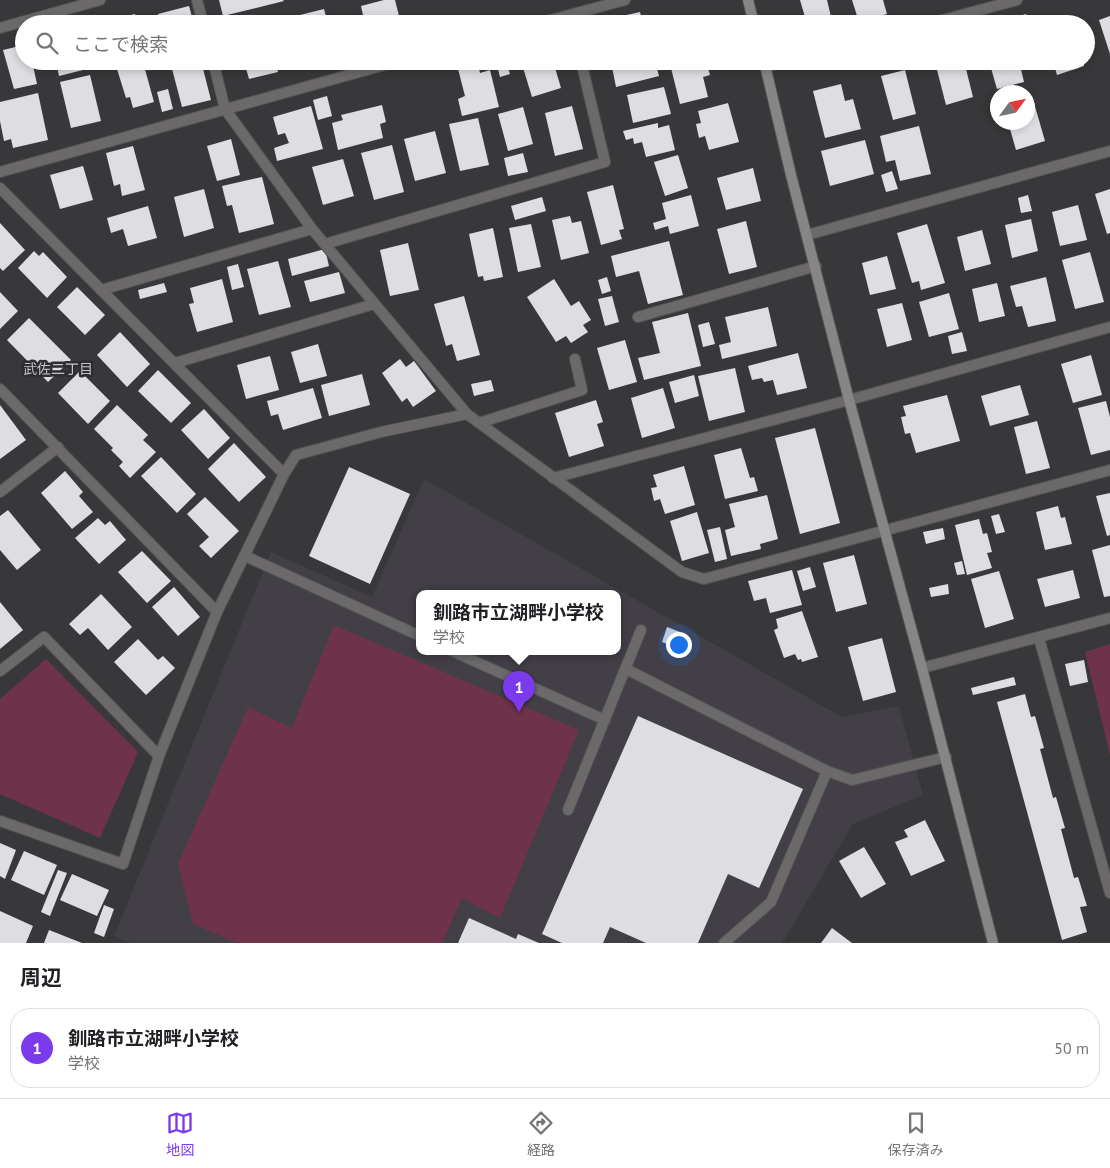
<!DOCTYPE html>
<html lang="ja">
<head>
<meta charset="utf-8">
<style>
	:root { --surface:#fff; --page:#f6f6f6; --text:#202124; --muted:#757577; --line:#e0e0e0; --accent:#7c3aed }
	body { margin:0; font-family:"PT Sans","Noto Sans JP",sans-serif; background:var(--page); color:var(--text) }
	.compass { position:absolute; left:990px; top:85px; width:45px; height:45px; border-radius:50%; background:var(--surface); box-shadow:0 2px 8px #0003; rotate:57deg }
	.you { position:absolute; left:678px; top:644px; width:18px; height:18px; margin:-12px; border:4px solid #fff; border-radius:50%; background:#1a73e8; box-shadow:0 0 0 8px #1a73e833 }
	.badge { display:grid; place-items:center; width:32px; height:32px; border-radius:50%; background:var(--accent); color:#fff; font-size:16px; font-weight:700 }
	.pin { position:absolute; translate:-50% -41px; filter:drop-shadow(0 1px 2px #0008) }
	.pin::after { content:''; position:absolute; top:26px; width:18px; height:15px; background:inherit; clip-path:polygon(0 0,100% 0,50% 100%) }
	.popup { position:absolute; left:416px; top:590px; width:205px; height:65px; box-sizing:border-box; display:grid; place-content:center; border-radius:10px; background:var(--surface); filter:drop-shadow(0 1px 4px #0005); font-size:16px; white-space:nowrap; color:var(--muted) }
	.popup b { font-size:19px; color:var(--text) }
	.popup::after { content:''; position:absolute; left:50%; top:100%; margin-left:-10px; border:10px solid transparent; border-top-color:var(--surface) }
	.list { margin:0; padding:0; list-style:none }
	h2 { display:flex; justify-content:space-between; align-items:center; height:65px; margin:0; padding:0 20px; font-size:21px }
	h2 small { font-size:16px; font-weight:400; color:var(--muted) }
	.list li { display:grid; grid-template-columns:32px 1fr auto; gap:15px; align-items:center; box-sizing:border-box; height:80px; margin:0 10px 10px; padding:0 10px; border:1px solid var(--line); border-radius:20px }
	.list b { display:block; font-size:19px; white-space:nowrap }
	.list p { margin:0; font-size:16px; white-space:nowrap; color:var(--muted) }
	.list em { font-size:16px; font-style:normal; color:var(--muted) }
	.icon { flex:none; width:28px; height:28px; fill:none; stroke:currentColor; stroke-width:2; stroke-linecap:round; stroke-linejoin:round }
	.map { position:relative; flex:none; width:1110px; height:943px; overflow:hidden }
	.search { position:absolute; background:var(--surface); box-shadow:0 2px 8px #0003; left:15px; right:15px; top:15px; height:55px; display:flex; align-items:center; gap:12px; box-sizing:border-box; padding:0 18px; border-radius:28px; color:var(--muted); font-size:19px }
	.sheet { height:155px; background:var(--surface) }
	nav { display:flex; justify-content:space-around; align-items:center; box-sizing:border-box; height:70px; border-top:1px solid var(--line); background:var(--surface); font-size:14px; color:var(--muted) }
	nav a { display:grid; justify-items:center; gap:2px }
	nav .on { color:var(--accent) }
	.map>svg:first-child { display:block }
	.built { fill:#433f47; fill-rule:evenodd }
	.green { fill:#6e3349 }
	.building { fill:#dedee2 }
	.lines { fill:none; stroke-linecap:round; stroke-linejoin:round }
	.lane-casing { stroke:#545355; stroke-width:12 }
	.street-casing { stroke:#545355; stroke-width:12 }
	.secondary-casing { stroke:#545355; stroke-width:12 }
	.lane { stroke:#6b696a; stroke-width:10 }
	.street { stroke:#6b696a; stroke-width:10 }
	.secondary { stroke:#878586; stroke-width:10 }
	.labels { text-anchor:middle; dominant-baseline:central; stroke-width:5; stroke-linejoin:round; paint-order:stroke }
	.neighbourhood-label { font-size:14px; fill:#c4c2c6; stroke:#2e2d2f }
</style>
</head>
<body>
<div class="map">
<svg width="1110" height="943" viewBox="0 0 1110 943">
	<rect width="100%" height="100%" fill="#383739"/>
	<path class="built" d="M424 479 842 717 899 706 923 795 853 824 782 943H130L114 936 271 552 372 597ZM420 593H618V651H420Z"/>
	<g class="green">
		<polygon points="334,625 579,730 500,918 462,898 442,943 237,943 193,924 178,864 248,707 292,728"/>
		<polygon points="1110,644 1110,755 1085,652"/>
		<polygon points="46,659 138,752 100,838 0,794 0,699"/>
	</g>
	<g class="building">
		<polygon points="219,0 283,0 284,1 223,16"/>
		<polygon points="384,0 395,0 401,24 365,24 361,6"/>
		<polygon points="800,0 827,0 832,21 821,24 807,24"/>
		<polygon points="852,0 883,0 887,14 859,22"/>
		<polygon points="189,6 194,24 161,24 158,14"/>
		<polygon points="324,9 328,24 298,24 296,16"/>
		<polygon points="640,12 643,24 610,24 609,19"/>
		<polygon points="135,14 138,24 107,24 106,21"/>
		<polygon points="1026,14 1029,24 1015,24 1013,18"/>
		<polygon points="1069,16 1071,24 1047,24 1047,22"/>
		<polygon points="1110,16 1110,54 1099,20"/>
		<polygon points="706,18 707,24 684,24 684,23"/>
		<polygon points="24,45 24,61 32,61 37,84 14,89 3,50"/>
		<polygon points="56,61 89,61 91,68 59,76"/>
		<polygon points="170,61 201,61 211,100 182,107"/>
		<polygon points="244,61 275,61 278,72 249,79"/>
		<polygon points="474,61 477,61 480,73 490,70 499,107 462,116 458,99 465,96 457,65"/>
		<polygon points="496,61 506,61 510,74 500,77"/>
		<polygon points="521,61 553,61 561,88 532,97"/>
		<polygon points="655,61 659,76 616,87 611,62"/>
		<polygon points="702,61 706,61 710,75 703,77 708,97 680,104 671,68"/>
		<polygon points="910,61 923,61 924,63 911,66"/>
		<polygon points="955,61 964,61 973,97 946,105 936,66"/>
		<polygon points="989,61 1019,61 1024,82 997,89"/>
		<polygon points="1053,61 1083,61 1084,66 1057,75"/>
		<polygon points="143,62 154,102 133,108 130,97 126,98 117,69"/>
		<polygon points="905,70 916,114 893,120 881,76"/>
		<polygon points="90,75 101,121 71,128 60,82"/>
		<polygon points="841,84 845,101 853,99 861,129 825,138 813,91"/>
		<polygon points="664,87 671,114 633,123 627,95"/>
		<polygon points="168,89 173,109 162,112 157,92"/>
		<polygon points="38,93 48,140 13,148 11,139 4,141 0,121 0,102"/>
		<polygon points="327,96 332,116 318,120 313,100"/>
		<polygon points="1032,96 1045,141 1016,150 1008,122 1028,122 1028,97"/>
		<polygon points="728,103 739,142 709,150 705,136 699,138 696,124 701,123 698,111"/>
		<polygon points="382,105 386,122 380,124 383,138 338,150 332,123 343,120 341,115"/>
		<polygon points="311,106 323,149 277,161 274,148 289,143 285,133 278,135 273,117"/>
		<polygon points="572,106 583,149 555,156 545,113"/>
		<polygon points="523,107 533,144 508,151 498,114"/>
		<polygon points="478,118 489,165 460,171 449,124"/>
		<polygon points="658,123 658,128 669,125 675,150 646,157 642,142 634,144 633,138 626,140 623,131"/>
		<polygon points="919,126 931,174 900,181 895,160 886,162 880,136"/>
		<polygon points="435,131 446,173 415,181 404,139"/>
		<polygon points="231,139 240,175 217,181 207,146"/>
		<polygon points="865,140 874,174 830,186 821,151"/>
		<polygon points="392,145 404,192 374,200 361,153"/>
		<polygon points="133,146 145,190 122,196 120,184 114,186 106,153"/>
		<polygon points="523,153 528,172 508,176 504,158"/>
		<polygon points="678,155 688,188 665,196 654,162"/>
		<polygon points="343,159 354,196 323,205 312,167"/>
		<polygon points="83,166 93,200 60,209 50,175"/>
		<polygon points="753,168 761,201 726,210 717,178"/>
		<polygon points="892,171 898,189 886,192 881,175"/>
		<polygon points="262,177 274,224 239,233 232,205 227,206 222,186"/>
		<polygon points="613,185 624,229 619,230 622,239 601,245 587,192"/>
		<polygon points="204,189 214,228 184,237 174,197"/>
		<polygon points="1110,189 1110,233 1107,234 1095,194"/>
		<polygon points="691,195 699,226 670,234 668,226 655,230 653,223 666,219 662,203"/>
		<polygon points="1028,195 1032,211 1021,213 1018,198"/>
		<polygon points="542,197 546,211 515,220 511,206"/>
		<polygon points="1078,205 1087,240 1060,246 1052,212"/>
		<polygon points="148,206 157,238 128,246 123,229 111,233 107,218"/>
		<polygon points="570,216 572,223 581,221 589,253 561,260 552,220"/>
		<polygon points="1031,219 1038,251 1012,258 1005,225"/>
		<polygon points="746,221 757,267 729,274 717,229"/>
		<polygon points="0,223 25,250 3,271 0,268"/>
		<polygon points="531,224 541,267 518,272 509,228"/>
		<polygon points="927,224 945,283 921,290 919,281 912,283 897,233"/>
		<polygon points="493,228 503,277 484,281 483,276 478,277 469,234"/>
		<polygon points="982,230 991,264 965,271 957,237"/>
		<polygon points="669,241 683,295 648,304 639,271 616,277 611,256"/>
		<polygon points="408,243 419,290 390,296 380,250"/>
		<polygon points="325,249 329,266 292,276 288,259"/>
		<polygon points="34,251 39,256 43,252 67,277 47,298 18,268"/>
		<polygon points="1090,252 1104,302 1075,309 1062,260"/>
		<polygon points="887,256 896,289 870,295 862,263"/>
		<polygon points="278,261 291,307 259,315 247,269"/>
		<polygon points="238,264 244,287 232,290 227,267"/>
		<polygon points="339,272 345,293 310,302 304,281"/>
		<polygon points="607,277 611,291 602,294 598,280"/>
		<polygon points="1046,277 1056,321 1028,327 1022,306 1016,307 1010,286"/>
		<polygon points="222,279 233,322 197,332 189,304 194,303 190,288"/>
		<polygon points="554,279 571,306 579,301 591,320 583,325 588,332 571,343 566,336 556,342 527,297"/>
		<polygon points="164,283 167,292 140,299 138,290"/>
		<polygon points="997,283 1005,316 979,322 972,289"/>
		<polygon points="77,287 105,315 85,335 57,307"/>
		<polygon points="0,292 18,311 0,329"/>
		<polygon points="949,293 959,329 929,337 919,302"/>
		<polygon points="464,296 480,355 457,361 452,344 446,346 434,304"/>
		<polygon points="612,296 619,322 605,326 598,299"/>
		<polygon points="902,303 912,340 887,347 877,309"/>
		<polygon points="768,307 777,346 722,359 719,345 731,342 725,317"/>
		<polygon points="688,313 701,366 644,380 638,358 660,353 652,322"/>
		<polygon points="29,318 71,360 48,382 7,340"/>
		<polygon points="709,322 715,344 703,347 698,325"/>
		<polygon points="120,332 150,364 127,387 97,355"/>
		<polygon points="962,332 967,351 952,354 948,336"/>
		<polygon points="625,340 637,382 609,390 597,348"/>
		<polygon points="318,344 327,376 300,383 291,352"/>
		<polygon points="798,353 807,388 777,395 773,380 764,382 762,378 752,380 748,366"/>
		<polygon points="1091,355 1102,395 1073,403 1061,364"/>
		<polygon points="270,356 279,390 246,399 237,365"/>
		<polygon points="400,359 406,367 414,361 436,391 413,407 407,398 402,402 382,373"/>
		<polygon points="735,368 745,412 709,421 698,376"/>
		<polygon points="158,370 191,403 171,423 138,391"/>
		<polygon points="80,371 110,401 88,424 58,393"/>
		<polygon points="362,374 370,405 329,416 321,385"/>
		<polygon points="694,375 699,396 675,403 669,382"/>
		<polygon points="491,380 494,391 474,396 471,384"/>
		<polygon points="1020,385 1029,415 990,426 981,396"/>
		<polygon points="313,388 322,418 283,430 278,414 271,416 267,401"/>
		<polygon points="663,388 675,428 642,438 631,398"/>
		<polygon points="947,395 960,441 916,453 910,433 905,434 901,417 906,416 903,406"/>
		<polygon points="596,400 603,422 597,424 604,446 569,457 555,413"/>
		<polygon points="1106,401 1110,417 1110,450 1091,455 1078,408"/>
		<polygon points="0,405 26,440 0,459"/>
		<polygon points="117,405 148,435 143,440 156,452 130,478 119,466 123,462 111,450 113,448 94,429"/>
		<polygon points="204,409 230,438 208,459 181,430"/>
		<polygon points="1037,421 1050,468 1026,474 1014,427"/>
		<polygon points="815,428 840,523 800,534 775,438"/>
		<polygon points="234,443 266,477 239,502 208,469"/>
		<polygon points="741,448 750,478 754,477 758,491 725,499 714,455"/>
		<polygon points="161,457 196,494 177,513 141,476"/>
		<polygon points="684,466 695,505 665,514 660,499 654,501 651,488 657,487 653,475"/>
		<polygon points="349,467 410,494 370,584 309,556"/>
		<polygon points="65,471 83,492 79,496 93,512 72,529 41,493"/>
		<polygon points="1110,493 1110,535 1107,536 1096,496"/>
		<polygon points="767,495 778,539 760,544 761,549 731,556 725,530 735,527 729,504"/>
		<polygon points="205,497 239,531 211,558 199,546 209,537 187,514"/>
		<polygon points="1058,506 1061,518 1065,517 1072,544 1045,550 1036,512"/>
		<polygon points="8,510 41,550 17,570 0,550 0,516"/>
		<polygon points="697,512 709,553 682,561 670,521"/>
		<polygon points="999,514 1005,532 996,534 991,516"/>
		<polygon points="98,518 105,525 110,521 126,540 99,564 75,538"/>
		<polygon points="979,519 983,534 987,533 992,552 987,553 992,568 967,575 955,525"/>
		<polygon points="720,527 727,559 715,562 707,530"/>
		<polygon points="943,528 945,539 926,544 923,532"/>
		<polygon points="1110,545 1110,596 1104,597 1092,550"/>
		<polygon points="142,551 171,581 147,603 118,572"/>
		<polygon points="854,555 867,604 836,612 823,563"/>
		<polygon points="962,561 965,574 957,575 954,563"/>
		<polygon points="810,567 816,587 803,591 797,571"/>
		<polygon points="792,570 802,605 770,613 766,598 754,601 748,581"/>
		<polygon points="1073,570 1080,598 1045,607 1037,579"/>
		<polygon points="999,571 1014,619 985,628 971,579"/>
		<polygon points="948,584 949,594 931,597 929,588"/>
		<polygon points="174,587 200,617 178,636 152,607"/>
		<polygon points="101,594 132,627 108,650 88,628 80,635 69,624"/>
		<polygon points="0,602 23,630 0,649"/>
		<polygon points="802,611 818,657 802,662 801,659 798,660 795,654 784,658 774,630 778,628 776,619"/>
		<polygon points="667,627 680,632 675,647 662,642"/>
		<polygon points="882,638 896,692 863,701 848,647"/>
		<polygon points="138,639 158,660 163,656 175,668 146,695 114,662"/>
		<polygon points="1084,660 1088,682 1070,686 1065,664"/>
		<polygon points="1014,677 1016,685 973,695 971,688"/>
		<polygon points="1025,694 1031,717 1035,716 1044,748 1040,749 1053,798 1056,797 1065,828 1061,829 1074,878 1078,877 1087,906 1080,907 1087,932 1062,940 997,702"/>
		<polygon points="638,716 803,789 759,888 728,874 698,943 646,943 610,927 603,943 562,943 542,934"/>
		<polygon points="925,820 945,861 911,876 895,842 908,837 904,830"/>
		<polygon points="0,843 16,850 5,879 0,876"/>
		<polygon points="864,847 886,884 861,898 839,861"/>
		<polygon points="24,851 57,865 44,895 11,880"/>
		<polygon points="58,870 67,873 50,916 41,912"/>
		<polygon points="72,874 109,890 97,916 60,900"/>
		<polygon points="104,905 114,909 104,937 94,933"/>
		<polygon points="0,911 33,926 26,943 0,943"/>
		<polygon points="469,918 516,939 518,934 539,943 458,943"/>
		<polygon points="832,928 852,943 821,943"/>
		<polygon points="49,930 82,943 44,943"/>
	</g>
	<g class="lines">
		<g class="lane-casing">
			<g id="lane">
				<polyline points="638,317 816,266"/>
				<polyline points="479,423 582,390 575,359"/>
				<polyline points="245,556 420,636"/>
				<polyline points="1039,638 1110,893"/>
				<polyline points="452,651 605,720"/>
				<polyline points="626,669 827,771 852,780 946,757"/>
				<polyline points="568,810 641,630"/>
				<polyline points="724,943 771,902 827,771"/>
			</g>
		</g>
		<g class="street-casing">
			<g id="street">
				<polyline points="197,0 203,24"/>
				<polyline points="536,24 625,0"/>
				<polyline points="928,24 1017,0"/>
				<polyline points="0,28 100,0"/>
				<polyline points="213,61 225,109 312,229 467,414 682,572 704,579 1110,470"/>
				<polyline points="766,67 788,61"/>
				<polyline points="0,172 399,61"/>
				<polyline points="0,188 284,474"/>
				<polyline points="807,235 1110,151"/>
				<polyline points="325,244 605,162 581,61"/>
				<polyline points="101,290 312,229"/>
				<polyline points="175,363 374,304"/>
				<polyline points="0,389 217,612"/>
				<polyline points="553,478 849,400 1110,327"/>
				<polyline points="0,492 58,447"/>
				<polyline points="922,668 1110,618"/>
				<polyline points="0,671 44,637 159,756"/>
				<polyline points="0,821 123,864 159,756 217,612 270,503 284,474 296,455 381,432 467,414"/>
			</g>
		</g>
		<g class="secondary-casing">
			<g id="secondary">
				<polyline points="748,0 754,24"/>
				<polyline points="764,61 791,175 849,400 922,668 993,943"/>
			</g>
		</g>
		<use href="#lane" class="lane"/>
		<use href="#street" class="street"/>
		<use href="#secondary" class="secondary"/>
	</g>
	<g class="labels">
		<g class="neighbourhood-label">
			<text x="58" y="369">武佐二丁目</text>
		</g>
	</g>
</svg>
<svg class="compass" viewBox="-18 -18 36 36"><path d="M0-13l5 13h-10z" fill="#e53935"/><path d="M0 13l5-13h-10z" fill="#757577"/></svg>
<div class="you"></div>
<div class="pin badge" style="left:519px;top:712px">1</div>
<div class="popup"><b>釧路市立湖畔小学校</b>学校</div>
<div class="search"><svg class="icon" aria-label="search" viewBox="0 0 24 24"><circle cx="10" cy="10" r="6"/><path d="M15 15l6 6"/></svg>ここで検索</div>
</div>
<section class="sheet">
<h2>周辺<small></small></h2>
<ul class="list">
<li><span class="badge">1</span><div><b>釧路市立湖畔小学校</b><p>学校</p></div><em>50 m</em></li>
</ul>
</section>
<nav>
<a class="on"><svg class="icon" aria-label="map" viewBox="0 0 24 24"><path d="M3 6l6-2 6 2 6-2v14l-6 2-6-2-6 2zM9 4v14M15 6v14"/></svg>地図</a>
<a><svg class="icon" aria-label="directions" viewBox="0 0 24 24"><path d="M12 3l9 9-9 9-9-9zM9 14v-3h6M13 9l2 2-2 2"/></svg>経路</a>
<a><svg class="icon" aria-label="saved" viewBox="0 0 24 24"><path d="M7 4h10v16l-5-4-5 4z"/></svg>保存済み</a>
</nav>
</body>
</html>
